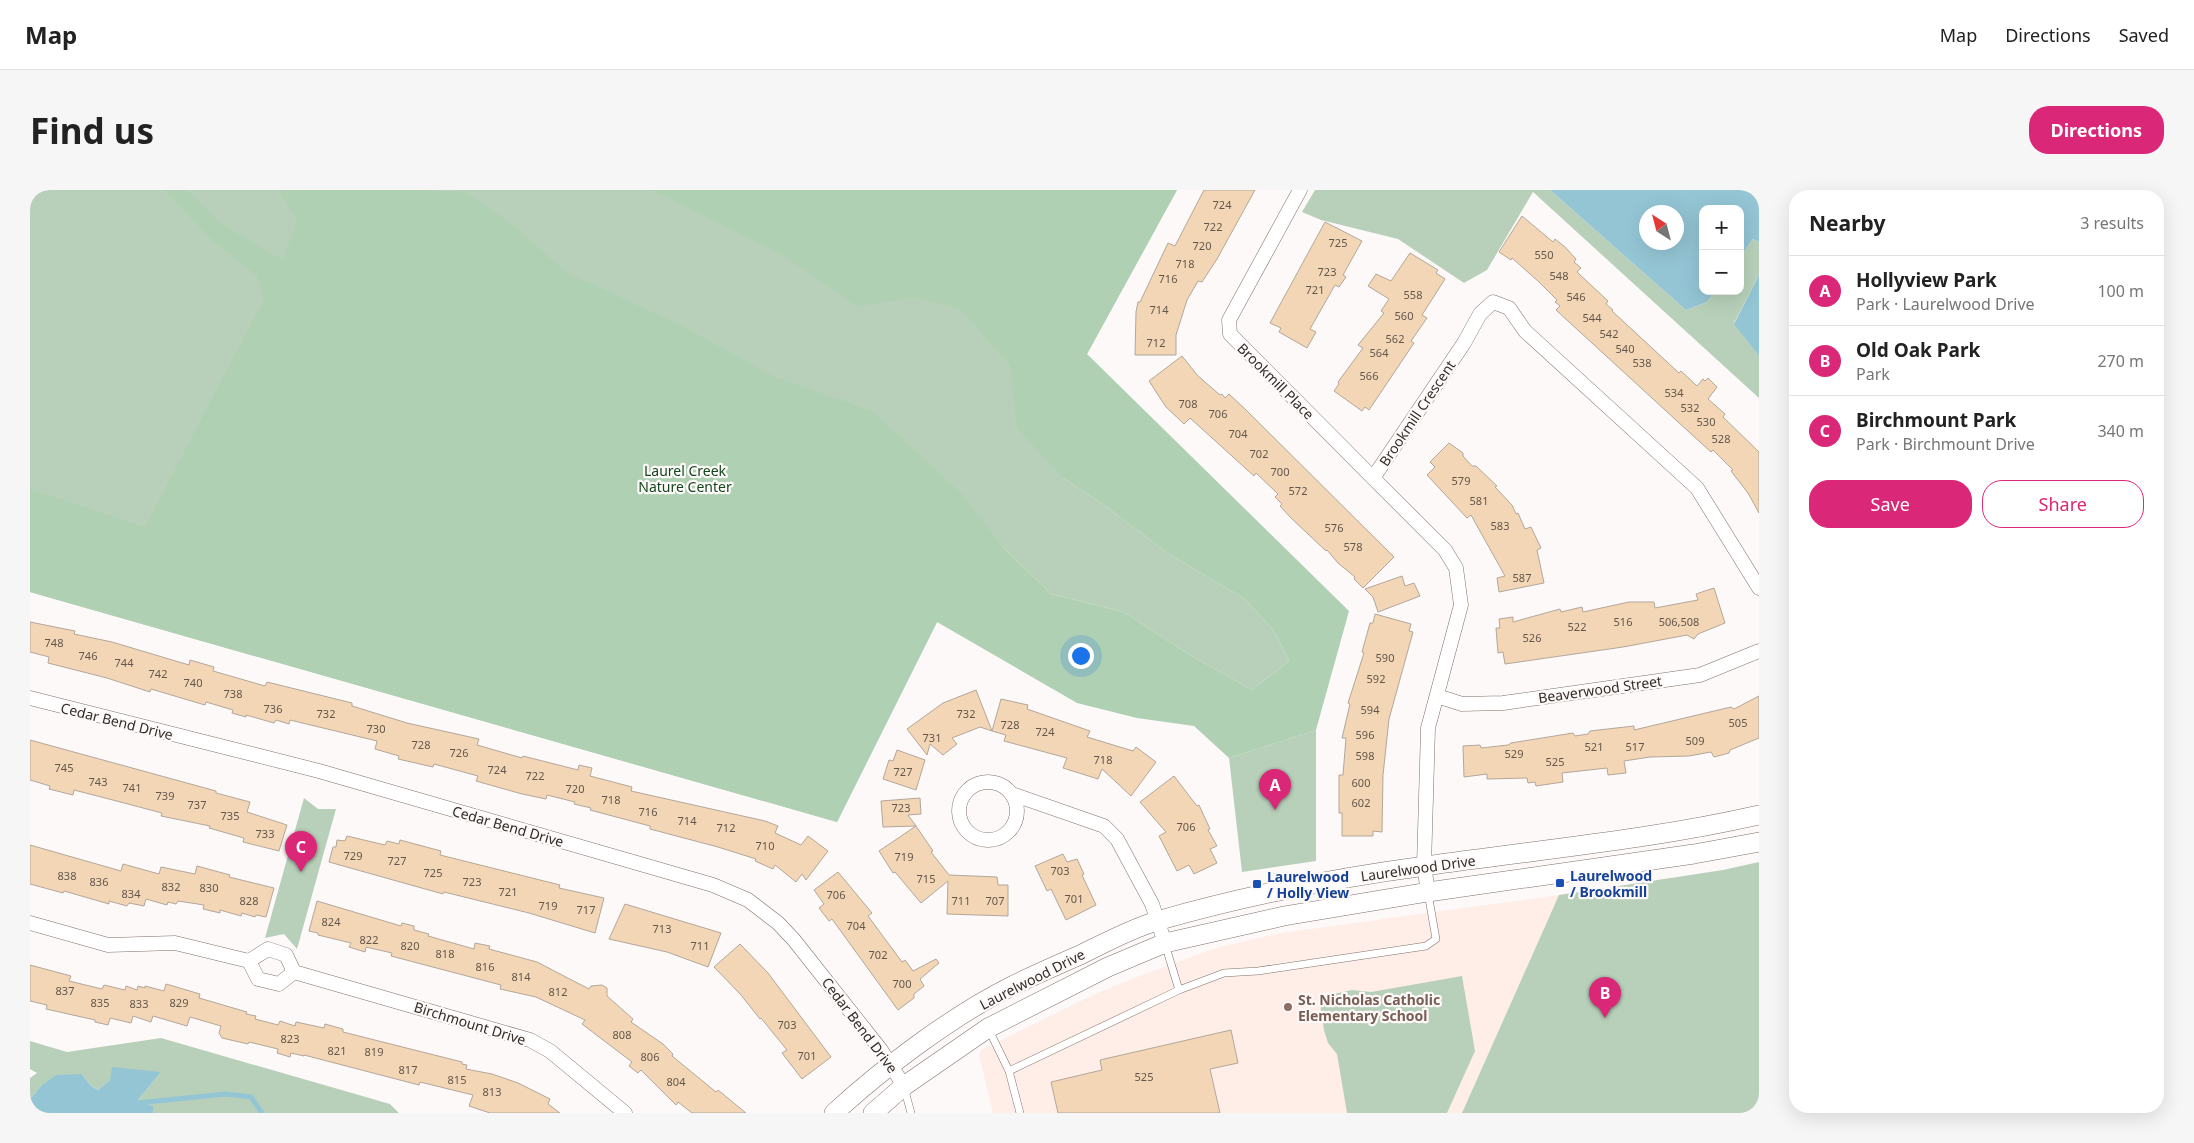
<!DOCTYPE html>
<html lang="en">
<head>
<meta charset="utf-8">
<style>
	:root { --surface:#fff; --page:#f6f6f6; --text:#222; --muted:#767676; --line:#e0e0e0; --accent:#db2777 }
	body { margin:0; font-family:"Noto Sans",sans-serif; background:var(--page); color:var(--text) }
	.controls { position:absolute; right:15px; top:15px; display:grid; overflow:hidden; border-radius:10px; box-shadow:0 5px 20px #0002 }
	.controls button { width:45px; height:45px; display:grid; place-items:center; padding:0; border:0; border-bottom:1px solid var(--line); background:var(--surface); color:var(--text); font:25px sans-serif }
	.compass { position:absolute; left:1609px; top:15px; width:45px; height:45px; border-radius:50%; background:var(--surface); box-shadow:0 5px 20px #0002; rotate:324deg }
	.you { position:absolute; left:1050px; top:465px; width:18px; height:18px; margin:-12px; border:4px solid #fff; border-radius:50%; background:#1a73e8; box-shadow:0 0 0 8px #1a73e833 }
	.badge { display:grid; place-items:center; width:32px; height:32px; border-radius:50%; background:var(--accent); color:#fff; font-size:16px; font-weight:700 }
	.pin { position:absolute; translate:-50% -41px; filter:drop-shadow(0 1px 2px #0008) }
	.pin::after { content:''; position:absolute; top:26px; width:18px; height:15px; background:inherit; clip-path:polygon(0 0,100% 0,50% 100%) }
	.list { margin:0; padding:0; list-style:none }
	h2 { display:flex; justify-content:space-between; align-items:center; height:65px; margin:0; padding:0 20px; font-size:21px }
	h2 small { font-size:16px; font-weight:400; color:var(--muted) }
	.list li { display:grid; grid-template-columns:32px 1fr auto; gap:15px; align-items:center; box-sizing:border-box; height:70px; padding:0 20px; border-top:1px solid var(--line) }
	.list b { display:block; font-size:19px; white-space:nowrap }
	.list p { margin:0; font-size:16px; white-space:nowrap; color:var(--muted) }
	.list em { font-size:16px; font-style:normal; color:var(--muted) }
	.actions { display:flex; gap:10px; padding:15px 20px }
	.actions a { flex:1; padding:11px 0; border:1px solid var(--accent); border-radius:20px; text-align:center; font-size:18px; color:var(--accent) }
	.actions .main { background:var(--accent); color:#fff }
	.map { position:relative; flex:none; width:1729px; height:923px; overflow:hidden; border-radius:20px }
	header { display:flex; align-items:center; gap:30px; box-sizing:border-box; height:70px; padding:0 25px; background:var(--surface); border-bottom:1px solid var(--line) }
	header strong { font-size:24px }
	nav { display:flex; gap:28px; margin-inline-start:auto; font-size:18px }
	.intro { display:flex; align-items:center; justify-content:space-between; box-sizing:border-box; height:120px; padding:0 30px }
	h1 { margin:0; font-size:35px }
	.button { padding:12px 22px; border-radius:20px; background:var(--accent); color:#fff; font-size:18px; font-weight:700 }
	main { display:flex; gap:30px; padding:0 30px }
	aside { flex:1; background:var(--surface); border-radius:20px; box-shadow:0 5px 20px #0002 }
	.map>svg:first-child { display:block }
	.built { fill:#feeee7 }
	.green { fill:#b8d0ba }
	.forest { fill:#afd0b2 }
	.water { fill:#94c5d4; fill-rule:evenodd }
	.lines { fill:none; stroke-linecap:round; stroke-linejoin:round }
	.stream { stroke:#94c5d4; stroke-width:5 }
	.building { fill:#f3d6b5; stroke:#b2a79a }
	.lane-casing { stroke:#81716a; stroke-width:8 }
	.street-casing { stroke:#81716a; stroke-width:15 }
	.secondary-casing { stroke:#81716a; stroke-width:20 }
	.lane { stroke:#fff; stroke-width:7 }
	.street { stroke:#fff; stroke-width:14 }
	.secondary { stroke:#fff; stroke-width:19 }
	.transit-dot { fill:#1a4fb4; stroke:#fdf9f8; stroke-width:2 }
	.education-dot { fill:#8d6e63; stroke:#fdf9f8; stroke-width:2 }
	.labels { text-anchor:middle; dominant-baseline:central; stroke-width:4.5; stroke-linejoin:round; paint-order:stroke }
	.number-label { font-size:11px; fill:#63574c }
	.street-label { font-size:14px; fill:#332d29; stroke:#fdf9f8 }
	.park-label { font-size:14px; fill:#14461e; stroke:#fdf9f8 }
	.transit-label { font-size:14px; font-weight:bold; fill:#164399; stroke:#fdf9f8; text-anchor:start }
	.education-label { font-size:14px; font-weight:bold; fill:#785e54; stroke:#fdf9f8; text-anchor:start }
</style>
</head>
<body>
<header>
<strong>Map</strong>
<nav><a>Map</a><a>Directions</a><a>Saved</a></nav>
</header>
<div class="intro"><h1>Find us</h1><a class="button">Directions</a></div>
<main>
<div class="map">
<svg width="1729" height="923" viewBox="0 0 1729 923">
	<rect width="100%" height="100%" fill="#fdf9f8"/>
	<polygon class="built" points="1529,705 1432,923 963,923 949,865 951,860 1067,803 1117,783 1189,757 1251,743"/>
	<g class="green">
		<polygon points="0,0 1147,0 1057,164 1033,288 1070,312 1139,364 1215,409 1244,441 1259,471 1222,500 1155,462 1094,422 1021,404 974,358 959,340 907,432 807,632 0,402"/>
		<polygon points="1285,0 1520,0 1656,120 1677,112 1685,101 1710,101 1710,67 1723,49 1729,52 1729,85 1704,133 1729,166 1729,208 1503,2 1457,80 1434,93 1368,49 1291,30 1272,22"/>
		<polygon points="1286,540 1286,671 1212,682 1199,568"/>
		<polygon points="274,608 288,619 306,619 267,759 254,744 235,748"/>
		<polygon points="1729,672 1729,911 1723,923 1432,923 1529,705 1693,680"/>
		<polygon points="1432,786 1445,861 1417,923 1317,923 1307,864 1298,853 1294,840 1289,807 1322,800 1341,802"/>
		<polygon points="131,848 360,914 369,923 123,923 123,916 107,911 130,883 80,890 68,900 61,896 52,884 11,896 0,909 0,888 7,883 0,879 0,851 37,862"/>
	</g>
	<polygon class="forest" points="134,0 157,0 190,33 253,70 267,30 248,0 388,0 436,2 483,35 536,82 654,137 745,187 842,221 930,302 974,358 1021,404 1094,422 1155,462 1222,500 1259,471 1244,441 1215,409 1139,364 1070,312 1033,288 987,238 980,175 929,118 884,107 828,117 751,64 631,4 618,0 1147,0 1057,164 1319,421 1286,540 1199,568 1164,536 1107,528 1047,513 907,432 807,632 0,402 0,299 115,337 234,109 227,86 182,50"/>
	<g class="water">
		<path d="M1520 0H1729V52L1723 49 1710 67V19H1673V101H1685L1677 112 1656 120ZM1646 22V52H1616V22Z"/>
		<polygon points="1729,85 1729,166 1704,134"/>
		<polygon points="82,877 131,882 107,911 123,916 123,923 0,923 0,909 11,896 26,885 52,884 61,896 68,900 80,890"/>
	</g>
	<g class="lines">
		<polyline class="stream" points="107,913 196,904 221,907 232,923"/>
	</g>
	<g class="building">
		<polygon points="1174,0 1225,0 1187,69 1172,92 1168,91 1157,110 1146,145 1146,165 1105,165 1106,122 1108,112 1110,112 1138,53 1145,56"/>
		<polygon points="1492,26 1523,52 1525,49 1535,57 1546,69 1544,72 1551,78 1547,82 1578,111 1576,114 1583,120 1582,121 1649,183 1651,181 1667,196 1673,189 1675,191 1678,188 1687,197 1678,209 1695,224 1693,227 1729,262 1729,323 1718,303 1701,281 1703,280 1683,260 1681,262 1659,242 1526,120 1530,116 1525,112 1527,110 1509,92 1482,68 1481,70 1469,62"/>
		<polygon points="1295,32 1332,51 1318,76 1313,85 1316,87 1309,97 1305,95 1280,139 1286,142 1277,158 1249,142 1251,138 1240,133"/>
		<polygon points="1380,63 1408,80 1406,83 1415,89 1392,125 1397,128 1381,151 1384,153 1339,220 1335,217 1332,221 1304,201 1309,194 1308,192 1333,158 1328,155 1354,123 1351,121 1359,109 1338,96 1346,84 1361,91"/>
		<polygon points="1152,166 1168,186 1190,205 1192,204 1195,208 1199,204 1215,219 1364,367 1333,398 1324,389 1325,387 1308,373 1297,360 1296,361 1261,328 1250,316 1252,314 1245,307 1248,304 1226,283 1224,286 1160,228 1154,234 1136,217 1119,191"/>
		<polygon points="1419,253 1433,263 1433,266 1442,276 1446,276 1467,296 1465,297 1482,315 1486,324 1488,323 1495,339 1501,337 1511,358 1507,360 1514,393 1469,402 1467,388 1475,386 1441,325 1437,328 1397,285 1405,277 1400,272"/>
		<polygon points="1372,386 1375,396 1384,393 1390,406 1348,422 1343,407 1335,399"/>
		<polygon points="1684,398 1695,433 1668,444 1664,449 1657,445 1593,457 1475,474 1473,462 1468,463 1466,438 1470,438 1469,429 1483,427 1483,432 1530,419 1531,422 1552,417 1553,422 1599,412 1624,412 1625,418 1668,410 1666,404"/>
		<polygon points="1345,424 1381,434 1379,441 1383,442 1359,529 1353,585 1352,642 1343,641 1343,646 1312,646 1312,623 1309,623 1309,585 1313,585 1316,548 1312,548 1320,514 1318,513 1334,463 1332,462 1340,433 1343,433"/>
		<polygon points="0,432 45,441 44,444 82,452 159,475 160,470 184,477 183,481 235,496 237,492 322,513 322,516 377,533 449,549 447,555 492,568 493,566 548,580 549,575 562,578 560,586 602,597 601,601 735,631 748,636 745,643 771,655 778,646 798,661 776,690 772,684 766,692 745,675 743,679 725,671 726,669 688,657 620,639 620,636 560,620 561,618 544,614 545,612 517,605 516,609 492,604 446,591 448,586 404,574 403,577 368,569 369,566 345,559 347,551 260,530 259,534 246,530 244,533 216,525 216,527 202,523 203,520 176,512 175,515 121,499 120,502 77,488 18,473 19,467 0,462"/>
		<polygon points="946,500 962,541 950,537 922,548 927,554 913,565 900,554 897,565 877,539 913,513"/>
		<polygon points="1729,506 1729,548 1700,560 1699,563 1684,567 1681,562 1659,566 1620,567 1594,571 1596,583 1578,585 1577,578 1532,583 1533,592 1506,596 1505,592 1498,593 1497,588 1457,589 1457,584 1434,587 1433,556 1450,555 1451,558 1478,555 1481,553 1543,543 1545,546 1558,544 1560,541 1604,536 1604,540 1701,517 1704,519"/>
		<polygon points="971,509 998,515 997,519 1060,541 1057,547 1103,561 1106,557 1126,572 1101,606 1072,579 1068,589 1033,578 1037,568 974,551 976,545 962,541"/>
		<polygon points="0,550 186,601 186,603 220,612 217,622 257,635 249,661 213,652 214,648 179,638 180,636 131,626 132,623 79,609 44,600 43,605 19,599 20,596 0,590"/>
		<polygon points="867,560 895,570 886,600 853,589 859,570 863,571"/>
		<polygon points="1144,586 1167,616 1169,615 1180,639 1178,640 1187,656 1180,659 1187,673 1164,684 1159,675 1147,681 1129,646 1136,642 1110,612"/>
		<polygon points="890,608 891,624 878,625 886,636 853,637 851,611"/>
		<polygon points="886,636 903,661 901,662 919,685 967,687 968,695 978,695 978,726 917,724 918,691 891,713 865,682 863,683 849,661"/>
		<polygon points="317,646 355,655 357,651 369,654 370,650 411,661 410,665 530,695 529,698 574,708 565,743 499,723 414,702 413,704 299,672 303,657 306,657 307,650 315,651"/>
		<polygon points="0,655 91,681 93,674 129,684 131,677 165,684 167,676 200,685 199,687 244,698 236,727 226,725 225,727 212,723 211,726 190,720 190,723 173,719 174,715 148,711 146,714 138,712 137,715 116,709 114,716 99,713 97,716 79,711 79,714 34,701 33,703 0,694"/>
		<polygon points="1033,664 1037,672 1047,669 1054,684 1052,685 1066,715 1036,730 1021,699 1017,701 1005,676"/>
		<polygon points="808,682 842,723 838,726 872,772 875,770 883,781 906,769 909,773 890,789 894,796 884,804 884,808 868,820 802,729 799,731 789,718 794,714 784,700"/>
		<polygon points="287,711 371,736 372,733 384,736 384,740 399,744 398,746 444,759 445,753 460,756 459,759 507,772 559,799 561,796 572,795 577,798 577,806 603,829 601,832 633,854 643,864 642,866 686,902 688,900 716,923 662,923 648,912 646,915 611,880 608,883 599,876 602,872 552,834 555,830 506,807 470,799 471,795 361,766 362,763 336,757 335,762 319,757 321,753 288,745 288,743 279,741"/>
		<polygon points="595,714 691,743 678,777 637,762 579,749"/>
		<polygon points="710,754 738,783 801,867 772,889 752,863 757,860 731,828 730,829 711,805 684,777"/>
		<polygon points="0,775 41,786 39,791 72,799 74,795 95,800 96,796 107,800 108,796 115,798 115,796 134,801 136,794 170,804 169,808 217,822 216,824 226,826 225,829 248,835 250,831 265,836 266,832 294,838 295,834 313,839 313,842 432,872 432,874 437,875 436,879 462,884 488,893 520,909 518,914 530,923 460,923 439,916 443,905 390,892 389,895 274,865 274,866 261,863 260,867 247,863 248,859 219,852 218,854 192,848 189,843 191,836 160,827 157,836 123,826 121,832 103,826 101,833 80,828 78,835 65,832 65,830 16,819 17,815 0,811"/>
		<polygon points="1201,840 1208,873 1180,879 1190,923 1028,923 1021,892 1072,880 1070,870"/>
	</g>
	<g class="lines">
		<g class="lane-casing">
			<g id="lane">
				<polyline points="1135,754 1149,800"/>
				<polyline points="958,838 979,881 990,923"/>
				<polyline points="979,881 1149,800 1194,783 1228,781 1396,756 1406,749 1398,703"/>
				<polyline points="874,897 881,923"/>
			</g>
		</g>
		<g class="street-casing">
			<g id="street">
				<polyline points="1270,0 1199,130 1200,144 1343,288"/>
				<polyline points="1407,506 1432,514 1473,513 1670,485 1729,461"/>
				<polyline points="0,508 289,581 683,695 718,710 748,733 764,750 851,860 874,896"/>
				<circle cx="958" cy="621" r="29"/>
				<polyline points="982,604 1074,636 1087,649 1122,714 1135,753"/>
				<polyline points="1398,702 1394,676 1398,538 1431,415 1426,378 1415,360 1343,288 1434,153 1450,124 1463,112 1479,118 1495,141 1667,298 1729,398"/>
				<polyline points="0,733 78,755 145,753 219,771 238,759 256,765 264,782 500,850 520,861 595,923"/>
				<polyline points="219,771 228,789 249,794 264,782"/>
			</g>
		</g>
		<g class="secondary-casing">
			<g id="secondary">
				<path d="M804 923C853 878 922 826 982 796 1004 785 1027 775 1050 765 1075 753 1100 739 1127 731 1214 706 1305 688 1395 676 1506 660 1619 650 1729 625"/>
				<polyline points="843,923 874,896 958,838 1078,777 1135,753 1254,726 1398,702 1664,664 1729,652"/>
			</g>
		</g>
		<use href="#lane" class="lane"/>
		<use href="#street" class="street"/>
		<use href="#secondary" class="secondary"/>
	</g>
	<g class="transit-dot">
		<rect x="1525" y="688" width="10" height="10" rx="2.5"/>
		<rect x="1222" y="689" width="10" height="10" rx="2.5"/>
	</g>
	<circle class="education-dot" cx="1258" cy="817" r="5"/>
	<g class="labels">
		<g class="number-label">
			<text x="1192" y="14">724</text>
			<text x="1183" y="36">722</text>
			<text x="1308" y="52">725</text>
			<text x="1172" y="55">720</text>
			<text x="1514" y="64">550</text>
			<text x="1155" y="73">718</text>
			<text x="1297" y="81">723</text>
			<text x="1529" y="85">548</text>
			<text x="1138" y="88">716</text>
			<text x="1285" y="99">721</text>
			<text x="1383" y="104">558</text>
			<text x="1546" y="106">546</text>
			<text x="1129" y="119">714</text>
			<text x="1374" y="125">560</text>
			<text x="1562" y="127">544</text>
			<text x="1579" y="143">542</text>
			<text x="1365" y="148">562</text>
			<text x="1126" y="152">712</text>
			<text x="1595" y="158">540</text>
			<text x="1349" y="162">564</text>
			<text x="1612" y="172">538</text>
			<text x="1339" y="185">566</text>
			<text x="1644" y="202">534</text>
			<text x="1158" y="213">708</text>
			<text x="1660" y="217">532</text>
			<text x="1188" y="223">706</text>
			<text x="1676" y="231">530</text>
			<text x="1208" y="243">704</text>
			<text x="1691" y="248">528</text>
			<text x="1229" y="263">702</text>
			<text x="1250" y="281">700</text>
			<text x="1431" y="290">579</text>
			<text x="1268" y="300">572</text>
			<text x="1449" y="310">581</text>
			<text x="1470" y="335">583</text>
			<text x="1304" y="337">576</text>
			<text x="1323" y="356">578</text>
			<text x="1492" y="387">587</text>
			<text x="1593" y="431">516</text>
			<text x="1649" y="431">506,508</text>
			<text x="1547" y="436">522</text>
			<text x="1502" y="447">526</text>
			<text x="24" y="452">748</text>
			<text x="58" y="465">746</text>
			<text x="1355" y="467">590</text>
			<text x="94" y="472">744</text>
			<text x="128" y="483">742</text>
			<text x="1346" y="488">592</text>
			<text x="163" y="492">740</text>
			<text x="203" y="503">738</text>
			<text x="243" y="518">736</text>
			<text x="1340" y="519">594</text>
			<text x="296" y="523">732</text>
			<text x="936" y="523">732</text>
			<text x="1708" y="532">505</text>
			<text x="980" y="534">728</text>
			<text x="346" y="538">730</text>
			<text x="1015" y="541">724</text>
			<text x="1335" y="544">596</text>
			<text x="902" y="547">731</text>
			<text x="1665" y="550">509</text>
			<text x="391" y="554">728</text>
			<text x="1564" y="556">521</text>
			<text x="1605" y="556">517</text>
			<text x="429" y="562">726</text>
			<text x="1484" y="563">529</text>
			<text x="1335" y="565">598</text>
			<text x="1073" y="569">718</text>
			<text x="1525" y="571">525</text>
			<text x="34" y="577">745</text>
			<text x="467" y="579">724</text>
			<text x="873" y="581">727</text>
			<text x="505" y="585">722</text>
			<text x="68" y="591">743</text>
			<text x="1331" y="592">600</text>
			<text x="102" y="597">741</text>
			<text x="545" y="598">720</text>
			<text x="135" y="605">739</text>
			<text x="581" y="609">718</text>
			<text x="1331" y="612">602</text>
			<text x="167" y="614">737</text>
			<text x="871" y="617">723</text>
			<text x="618" y="621">716</text>
			<text x="200" y="625">735</text>
			<text x="657" y="630">714</text>
			<text x="1156" y="636">706</text>
			<text x="696" y="637">712</text>
			<text x="235" y="643">733</text>
			<text x="735" y="655">710</text>
			<text x="323" y="665">729</text>
			<text x="874" y="666">719</text>
			<text x="367" y="670">727</text>
			<text x="1030" y="680">703</text>
			<text x="403" y="682">725</text>
			<text x="37" y="685">838</text>
			<text x="896" y="688">715</text>
			<text x="69" y="691">836</text>
			<text x="442" y="691">723</text>
			<text x="141" y="696">832</text>
			<text x="179" y="697">830</text>
			<text x="478" y="701">721</text>
			<text x="101" y="703">834</text>
			<text x="806" y="704">706</text>
			<text x="1044" y="708">701</text>
			<text x="219" y="710">828</text>
			<text x="931" y="710">711</text>
			<text x="965" y="710">707</text>
			<text x="518" y="715">719</text>
			<text x="556" y="719">717</text>
			<text x="301" y="731">824</text>
			<text x="826" y="735">704</text>
			<text x="632" y="738">713</text>
			<text x="339" y="749">822</text>
			<text x="380" y="755">820</text>
			<text x="670" y="755">711</text>
			<text x="415" y="763">818</text>
			<text x="848" y="764">702</text>
			<text x="455" y="776">816</text>
			<text x="491" y="786">814</text>
			<text x="872" y="793">700</text>
			<text x="35" y="800">837</text>
			<text x="528" y="801">812</text>
			<text x="70" y="812">835</text>
			<text x="149" y="812">829</text>
			<text x="109" y="813">833</text>
			<text x="757" y="834">703</text>
			<text x="592" y="844">808</text>
			<text x="260" y="848">823</text>
			<text x="307" y="860">821</text>
			<text x="344" y="861">819</text>
			<text x="777" y="865">701</text>
			<text x="620" y="866">806</text>
			<text x="378" y="879">817</text>
			<text x="1114" y="886">525</text>
			<text x="427" y="889">815</text>
			<text x="646" y="891">804</text>
			<text x="462" y="901">813</text>
		</g>
		<g class="street-label">
			<text transform="translate(1246 191) rotate(45)">Brookmill Place</text>
			<text transform="translate(1387 223) rotate(-56)">Brookmill Crescent</text>
			<text transform="translate(1570 499) rotate(-8)">Beaverwood Street</text>
			<text transform="translate(87 531) rotate(14)">Cedar Bend Drive</text>
			<text transform="translate(478 636) rotate(16)">Cedar Bend Drive</text>
			<text transform="translate(1388 678) rotate(-8)">Laurelwood Drive</text>
			<text transform="translate(1002 789) rotate(-27)">Laurelwood Drive</text>
			<text transform="translate(440 833) rotate(17)">Birchmount Drive</text>
			<text transform="translate(830 835) rotate(53)">Cedar Bend Drive</text>
		</g>
		<g class="park-label">
			<text x="655" y="280">Laurel Creek<tspan x="655" dy="16">Nature Center</tspan></text>
		</g>
		<g class="transit-label">
			<text x="1540" y="685">Laurelwood<tspan x="1540" dy="16">/ Brookmill</tspan></text>
			<text x="1237" y="686">Laurelwood<tspan x="1237" dy="16">/ Holly View</tspan></text>
		</g>
		<g class="education-label">
			<text x="1268" y="809">St. Nicholas Catholic<tspan x="1268" dy="16">Elementary School</tspan></text>
		</g>
	</g>
</svg>
<div class="controls">
<button>+</button>
<button>−</button>
</div>
<svg class="compass" viewBox="-18 -18 36 36"><path d="M0-13l5 13h-10z" fill="#e53935"/><path d="M0 13l5-13h-10z" fill="#767676"/></svg>
<div class="you"></div>
<div class="pin badge" style="left:1245px;top:620px">A</div>
<div class="pin badge" style="left:1575px;top:828px">B</div>
<div class="pin badge" style="left:271px;top:682px">C</div>
</div>
<aside>
<h2>Nearby<small>3 results</small></h2>
<ul class="list">
<li><span class="badge">A</span><div><b>Hollyview Park</b><p>Park · Laurelwood Drive</p></div><em>100 m</em></li>
<li><span class="badge">B</span><div><b>Old Oak Park</b><p>Park</p></div><em>270 m</em></li>
<li><span class="badge">C</span><div><b>Birchmount Park</b><p>Park · Birchmount Drive</p></div><em>340 m</em></li>
</ul>
<div class="actions"><a class="main">Save</a><a>Share</a></div>
</aside>
</main>
</body>
</html>
